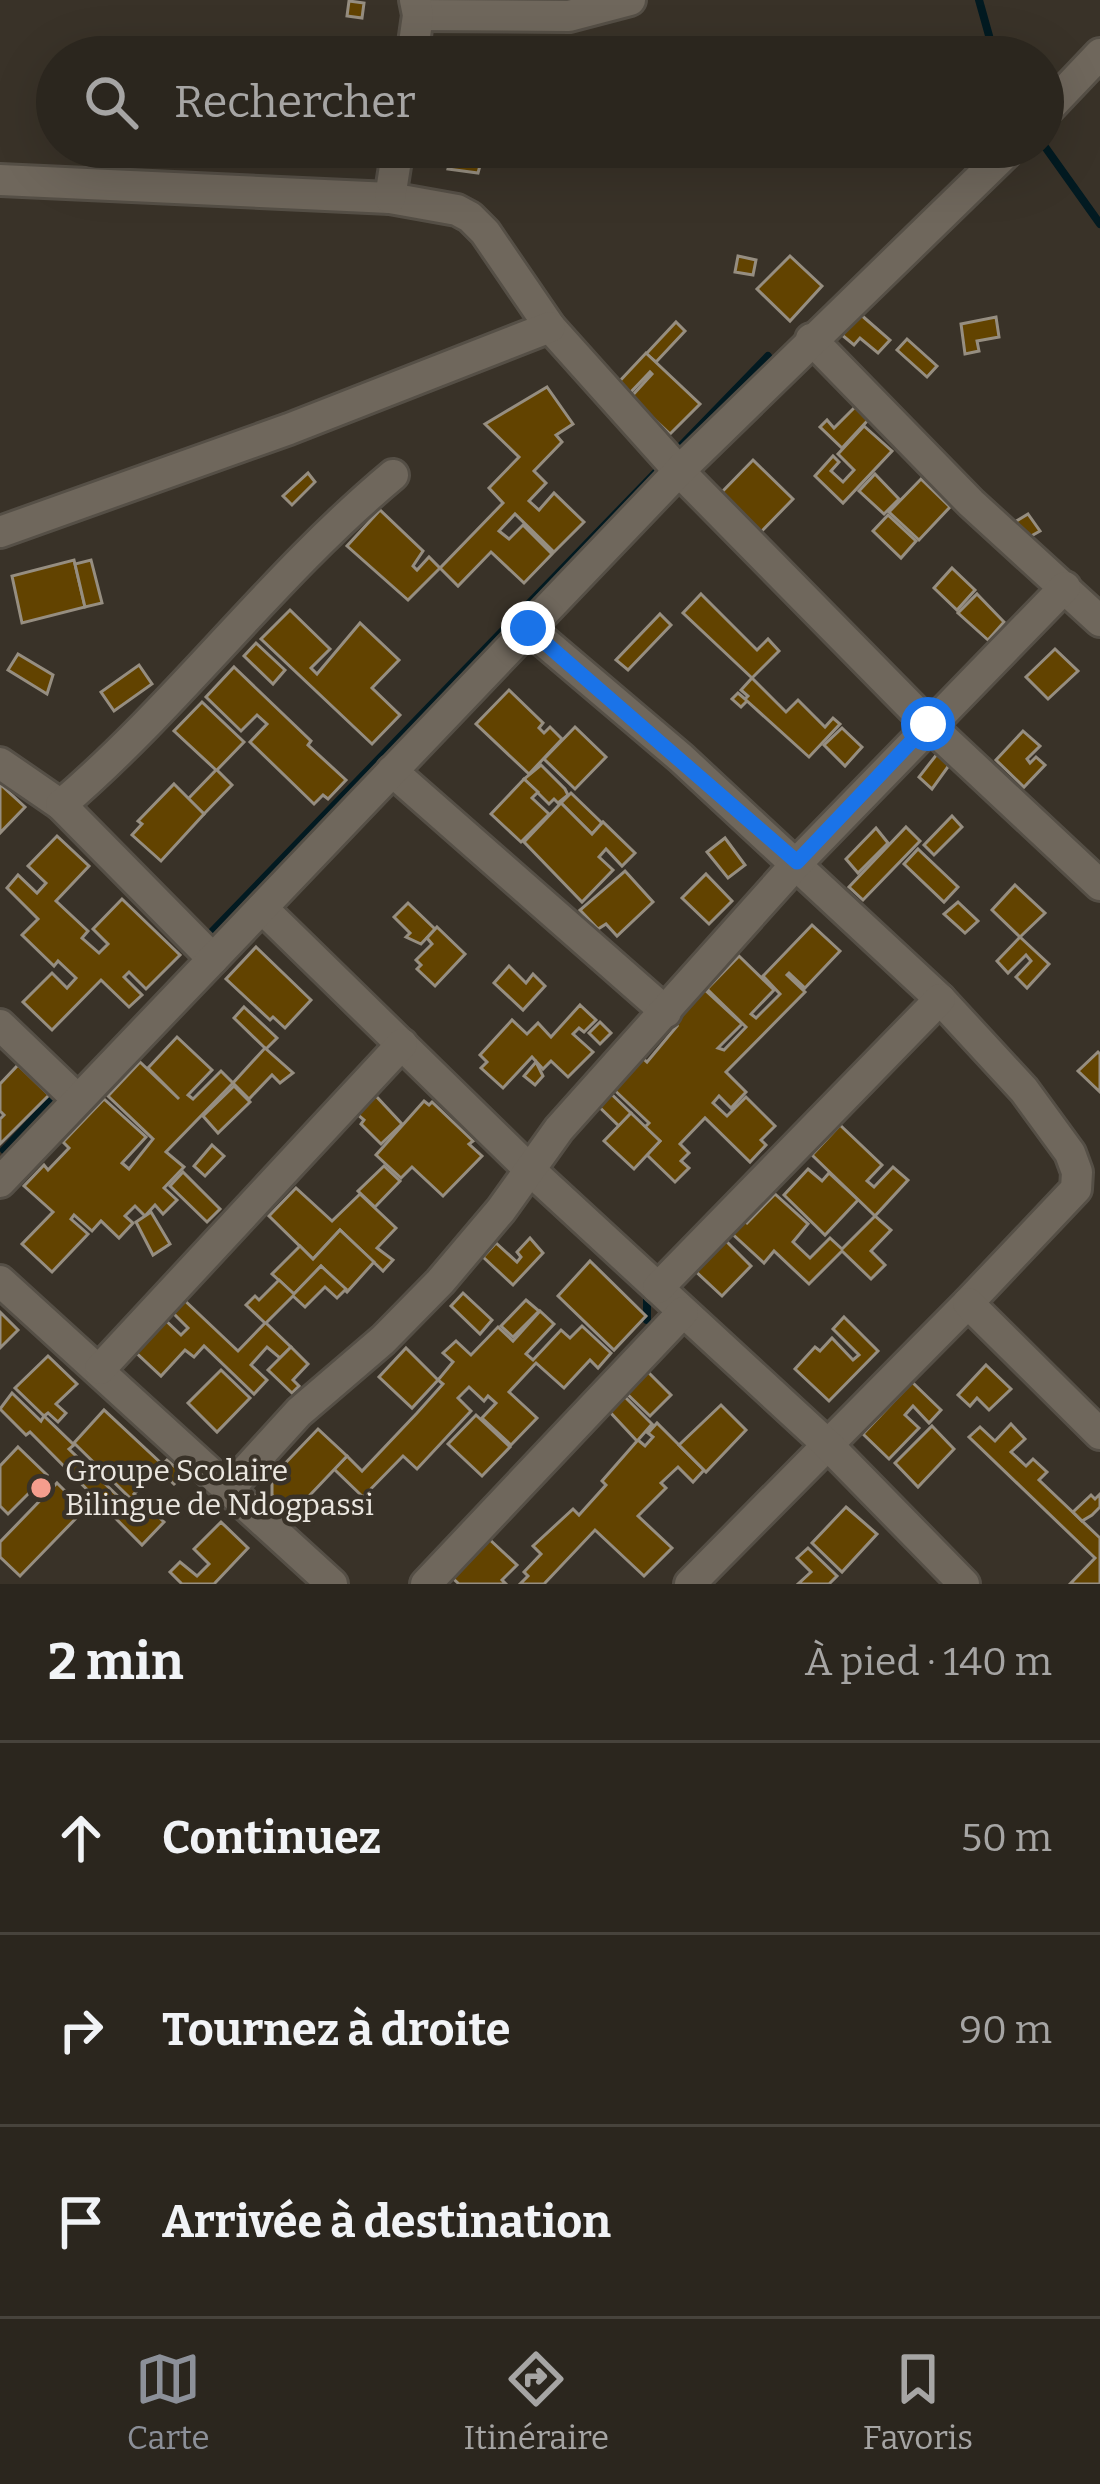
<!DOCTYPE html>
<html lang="fr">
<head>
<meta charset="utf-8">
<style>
	:root { --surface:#2b261e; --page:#332e27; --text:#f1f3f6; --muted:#a6a5a4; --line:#47433c; --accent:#8c9099 }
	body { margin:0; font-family:Bitter,serif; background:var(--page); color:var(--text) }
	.stop { position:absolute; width:36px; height:36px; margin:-27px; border:9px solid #1a73e8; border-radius:50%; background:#fff }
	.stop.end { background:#1a73e8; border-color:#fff; box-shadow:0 3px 12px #0008 }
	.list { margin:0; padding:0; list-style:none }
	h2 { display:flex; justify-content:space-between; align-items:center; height:156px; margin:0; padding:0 48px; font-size:51px }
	h2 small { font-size:39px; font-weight:400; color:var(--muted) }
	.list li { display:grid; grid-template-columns:78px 1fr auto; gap:36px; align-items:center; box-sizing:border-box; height:192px; padding:0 48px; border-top:3px solid var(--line) }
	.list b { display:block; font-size:45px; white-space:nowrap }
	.list em { font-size:39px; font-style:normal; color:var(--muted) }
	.icon { flex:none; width:66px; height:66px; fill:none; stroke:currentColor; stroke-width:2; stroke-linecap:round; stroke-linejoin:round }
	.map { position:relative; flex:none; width:1100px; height:1584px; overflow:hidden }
	.search { position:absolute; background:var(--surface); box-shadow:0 12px 48px #0002; left:36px; right:36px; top:36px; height:132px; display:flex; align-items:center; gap:30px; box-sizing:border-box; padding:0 42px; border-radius:66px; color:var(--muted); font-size:45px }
	.sheet { height:732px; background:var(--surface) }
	nav { display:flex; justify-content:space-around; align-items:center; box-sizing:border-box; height:168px; border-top:3px solid var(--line); background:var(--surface); font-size:33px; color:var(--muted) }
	nav a { display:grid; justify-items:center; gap:6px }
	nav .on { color:var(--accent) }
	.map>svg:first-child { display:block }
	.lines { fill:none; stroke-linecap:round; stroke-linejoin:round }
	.stream { stroke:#021a21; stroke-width:8 }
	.building { fill:#624300; stroke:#968e81; stroke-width:3 }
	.minor-casing { stroke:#554f46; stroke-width:36 }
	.minor { stroke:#6f675c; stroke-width:30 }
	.route { stroke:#1a73e8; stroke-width:15 }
	.poi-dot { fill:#f59d8d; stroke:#393228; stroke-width:4.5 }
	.labels { text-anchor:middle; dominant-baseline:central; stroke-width:9; stroke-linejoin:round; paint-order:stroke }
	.poi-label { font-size:30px; fill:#ebe7e0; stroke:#393228; text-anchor:start }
</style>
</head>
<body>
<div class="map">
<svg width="1100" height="1584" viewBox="0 0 1100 1584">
	<rect width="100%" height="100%" fill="#393228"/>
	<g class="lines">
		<g class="stream">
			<polyline points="979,0 995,57"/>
			<polyline points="1043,144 1100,224"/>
			<polyline points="673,454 768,356"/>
			<polyline points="203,941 662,466"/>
			<polyline points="4,1150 52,1099"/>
			<polyline points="647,1292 647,1320"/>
		</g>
	</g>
	<g class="building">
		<polygon points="349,1 364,3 362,18 347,16"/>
		<polygon points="454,147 484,151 478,173 448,169"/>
		<polygon points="738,256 756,260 753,275 735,272"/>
		<polygon points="790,256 822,286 790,321 757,289"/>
		<polygon points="860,314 890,340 878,353 860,338 854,345 842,335"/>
		<polygon points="996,317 999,337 977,341 979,351 965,354 961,324"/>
		<polygon points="676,322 685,331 656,362 646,354"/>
		<polygon points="907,339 937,366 927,377 897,350"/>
		<polygon points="646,353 700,404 670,434 631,397 652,374 650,372 627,396 616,385"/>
		<polygon points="547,387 573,424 556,435 562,442 534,471 546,483 529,501 539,510 554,493 584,522 554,552 515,514 499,531 509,539 523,525 552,554 524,583 491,552 458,586 440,568 408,600 347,546 380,510 423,551 413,566 417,570 429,557 440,568 503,503 489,488 519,457 485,424"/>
		<polygon points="856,406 869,419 842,448 820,427 827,420 834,428"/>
		<polygon points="864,426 892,451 843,503 815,476 833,456 839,462 831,471 843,482 854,470 838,454"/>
		<polygon points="753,460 793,499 760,533 720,494"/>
		<polygon points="308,473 315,482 292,505 283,496"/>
		<polygon points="875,474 899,499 884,514 859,491"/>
		<polygon points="921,479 950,507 919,540 889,512"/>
		<polygon points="1028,514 1040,531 1024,540 1013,523"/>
		<polygon points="888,515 916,541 901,558 873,531"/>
		<polygon points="74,560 85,607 22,623 12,576"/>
		<polygon points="91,560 102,603 85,607 75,564"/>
		<polygon points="952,568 975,590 957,610 934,588"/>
		<polygon points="701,594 757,650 768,639 779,651 752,678 683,613"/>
		<polygon points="977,594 1004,622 988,640 958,613"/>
		<polygon points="290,610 330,649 311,668 317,674 360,623 399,660 372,688 400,715 372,744 261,639"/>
		<polygon points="660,614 671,625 628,670 616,660"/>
		<polygon points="256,643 285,670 273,684 244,656"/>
		<polygon points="1055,649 1078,671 1048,699 1026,677"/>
		<polygon points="18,654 53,675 47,694 8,670"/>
		<polygon points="139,665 152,684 114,711 101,692"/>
		<polygon points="234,667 311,741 308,745 346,780 328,799 323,795 314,804 250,742 267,724 257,715 241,731 206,697"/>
		<polygon points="752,678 786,712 798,700 825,727 833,718 840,724 809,757 747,701 741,707 732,699 738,693 745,699 748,696 741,690"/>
		<polygon points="509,690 543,723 539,728 544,733 550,727 562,739 529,774 476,724"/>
		<polygon points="202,702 244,742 217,770 232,785 204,814 188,799 216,770 174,731"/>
		<polygon points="575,727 606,757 575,789 544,759"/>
		<polygon points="842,728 862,747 845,766 824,745"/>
		<polygon points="1023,731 1040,746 1027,759 1030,763 1036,757 1045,765 1024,787 996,760"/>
		<polygon points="937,754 950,764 932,789 919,777"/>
		<polygon points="541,765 565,789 568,795 558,803 554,799 549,804 524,779"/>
		<polygon points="524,779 538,792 532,798 549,814 521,842 491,814"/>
		<polygon points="0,784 25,807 0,833"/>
		<polygon points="174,784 204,814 161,861 132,835 142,824 138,821"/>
		<polygon points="571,793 602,823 592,834 561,803"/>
		<polygon points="561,803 592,834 603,822 635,853 622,866 606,849 599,857 613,870 582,902 524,842"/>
		<polygon points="952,816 962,827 934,855 924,845"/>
		<polygon points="906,827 920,841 863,900 849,887"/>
		<polygon points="876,828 888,843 858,873 846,859"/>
		<polygon points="57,836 89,866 56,901 88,931 82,938 99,953 108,944 93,929 122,899 180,955 146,989 129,972 124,977 142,995 129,1007 101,980 52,1030 23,1002 52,973 67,988 76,978 58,961 54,966 22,935 38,919 7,888 18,875 37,893 46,883 28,866"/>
		<polygon points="725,838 745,865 728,878 707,852"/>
		<polygon points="918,849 958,887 944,902 904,864"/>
		<polygon points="625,871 653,902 617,936 606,924 598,929 580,910"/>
		<polygon points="706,874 732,901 709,924 682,898"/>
		<polygon points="1015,885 1045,913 1020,937 992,910"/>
		<polygon points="958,902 978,921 965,933 944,914"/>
		<polygon points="408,903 435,929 421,944 406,937 410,933 394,917"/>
		<polygon points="812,925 840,951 805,988 789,973 787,975 805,992 726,1072 746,1092 731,1108 719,1096 713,1103 727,1116 746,1097 775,1126 761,1140 766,1145 750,1162 705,1118 680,1144 689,1153 681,1161 689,1168 675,1182 647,1155 660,1141 645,1127 649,1123 607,1083 636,1052 647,1062 677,1026 673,1023 705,990 742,1024 718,1048 724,1050 746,1027 707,989 739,956 774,990 751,1014 756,1018 780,994 763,976"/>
		<polygon points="437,927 465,954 435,986 417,969 421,965 416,960 432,944 427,938"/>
		<polygon points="1020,937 1049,964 1027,988 1016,977 1031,961 1026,955 1008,973 997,961"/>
		<polygon points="256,947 311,1000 285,1028 273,1017 270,1020 226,979"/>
		<polygon points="509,966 526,983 533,974 545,986 523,1010 494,983"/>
		<polygon points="580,1005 596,1020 584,1032 579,1028 573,1034 593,1052 568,1077 551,1061 543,1069 532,1057 503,1088 481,1068 487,1062 480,1055 512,1020 527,1034 538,1023 551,1037"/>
		<polygon points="244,1007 277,1038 266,1049 234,1018"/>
		<polygon points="600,1022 611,1033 600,1044 589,1033"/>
		<polygon points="177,1037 212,1070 188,1095 193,1099 221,1071 233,1083 166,1152 184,1167 164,1188 177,1200 163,1214 155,1205 145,1216 135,1206 125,1216 133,1223 119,1238 101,1221 92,1231 74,1215 71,1219 88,1234 52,1272 22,1244 53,1212 24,1186 44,1165 48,1170 69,1148 63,1142 104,1099 146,1137 122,1163 129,1169 153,1139 108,1096 140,1062 179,1099 148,1068"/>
		<polygon points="265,1048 293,1073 280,1083 272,1075 249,1099 233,1083"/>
		<polygon points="1098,1052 1100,1054 1100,1092 1078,1071"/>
		<polygon points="536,1062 543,1076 535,1085 524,1076"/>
		<polygon points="18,1065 49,1095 0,1144 0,1119 4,1115 0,1111 0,1084"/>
		<polygon points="234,1086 250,1102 218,1133 203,1116"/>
		<polygon points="603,1086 631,1113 619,1126 591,1099"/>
		<polygon points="375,1095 402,1124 381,1144 361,1124 364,1120 357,1114"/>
		<polygon points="424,1101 429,1105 432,1102 473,1141 469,1144 482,1156 443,1196 412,1167 401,1178 376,1155"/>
		<polygon points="631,1113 660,1141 634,1169 604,1141"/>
		<polygon points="840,1125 882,1165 867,1181 874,1187 893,1167 908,1180 875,1216 891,1230 871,1251 885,1265 871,1279 842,1251 809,1284 774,1251 764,1263 728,1230 740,1217 747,1223 775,1194 808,1224 793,1242 810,1258 830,1238 842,1249 875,1216 812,1155"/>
		<polygon points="212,1145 224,1156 205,1176 194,1166"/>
		<polygon points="384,1166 400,1181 375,1207 358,1191"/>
		<polygon points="808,1169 822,1181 829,1173 858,1200 825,1235 784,1195"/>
		<polygon points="183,1172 220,1209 207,1222 170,1186"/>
		<polygon points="296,1188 332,1221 360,1194 396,1228 377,1248 393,1260 383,1271 340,1230 313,1259 269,1216"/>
		<polygon points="151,1212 170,1244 153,1255 136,1222"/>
		<polygon points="340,1230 374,1262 347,1292 321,1266 294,1294 272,1274 300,1246 313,1259"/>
		<polygon points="722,1237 751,1266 722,1296 692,1268"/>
		<polygon points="530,1238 543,1253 513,1285 483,1257 496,1243 517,1262 521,1257 517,1252"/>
		<polygon points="590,1261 646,1316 614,1350 558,1296"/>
		<polygon points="321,1266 346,1289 337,1298 325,1287 305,1307 293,1296 266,1323 291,1347 280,1358 267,1347 251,1365 267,1380 254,1394 204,1346 194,1357 185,1350 161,1376 131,1348 162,1317 181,1335 188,1328 169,1309 181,1297 238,1351 265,1323 246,1305 255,1296 259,1300 279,1280 294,1294"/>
		<polygon points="463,1293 492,1320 480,1334 451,1306"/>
		<polygon points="526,1300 539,1311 513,1337 501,1326"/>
		<polygon points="540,1311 554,1324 526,1354 533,1360 561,1330 570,1338 582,1326 611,1353 598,1368 590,1360 564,1388 536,1363 509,1392 537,1418 511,1445 482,1418 496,1403 488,1396 484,1401 469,1387 458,1398 471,1411 417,1469 403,1456 363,1497 334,1469 347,1456 362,1471 417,1413 443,1384 438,1380 453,1362 443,1353 456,1341 471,1355 498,1327 513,1341"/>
		<polygon points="0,1312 18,1330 0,1348"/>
		<polygon points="844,1317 878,1351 829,1401 795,1369 815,1347 820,1351 832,1338 853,1360 859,1355 833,1329"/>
		<polygon points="291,1347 308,1364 293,1380 299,1386 292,1393 268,1370"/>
		<polygon points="406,1348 438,1380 412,1408 379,1377"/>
		<polygon points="48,1356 77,1384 56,1404 66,1413 58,1422 48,1413 44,1416 15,1388"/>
		<polygon points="986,1365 1011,1389 989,1410 977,1398 970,1406 958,1395"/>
		<polygon points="642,1366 671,1395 650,1416 621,1388"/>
		<polygon points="221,1370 250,1398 217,1432 188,1403"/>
		<polygon points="912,1382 941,1410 929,1423 913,1406 905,1415 919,1428 889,1459 863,1434"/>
		<polygon points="12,1393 41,1421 44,1416 74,1445 69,1449 125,1503 130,1498 74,1443 104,1410 163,1465 134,1494 164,1522 142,1545 30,1432 26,1435 0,1409"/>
		<polygon points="624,1396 652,1424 638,1440 645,1446 653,1437 648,1433 657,1423 704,1470 693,1482 678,1467 661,1483 666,1488 638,1516 672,1548 644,1576 595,1530 544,1584 520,1584 528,1576 524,1572 541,1554 533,1546 573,1509 579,1515 606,1485 602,1481 637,1441 609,1411"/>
		<polygon points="721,1405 746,1430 706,1472 679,1445"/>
		<polygon points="476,1415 510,1447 482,1476 448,1444"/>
		<polygon points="1011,1424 1025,1439 1011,1452 1026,1466 1033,1459 1047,1472 1039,1480 1100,1538 1100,1584 1070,1584 1095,1558 969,1437 980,1427 995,1441"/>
		<polygon points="932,1426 954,1449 918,1487 895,1463"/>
		<polygon points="318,1429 347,1456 292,1514 272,1495 272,1477"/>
		<polygon points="18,1447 47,1475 8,1514 0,1506 0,1466"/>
		<polygon points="167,1460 184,1475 174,1484 158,1469"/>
		<polygon points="57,1483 84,1510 20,1576 0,1557 0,1542"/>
		<polygon points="1100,1494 1100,1507 1092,1515 1082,1521 1073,1512 1091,1495 1095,1499"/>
		<polygon points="846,1507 877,1534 842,1572 812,1543"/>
		<polygon points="221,1522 248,1548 214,1584 182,1584 170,1572 180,1562 197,1576 209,1564 194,1549"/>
		<polygon points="488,1538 517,1565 502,1580 506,1584 459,1584 446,1572"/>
		<polygon points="808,1548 837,1576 829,1584 798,1584 811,1572 797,1558"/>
	</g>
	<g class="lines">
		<g class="minor-casing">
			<g id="minor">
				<polyline points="418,15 569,16 630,0"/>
				<polyline points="412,57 418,15 415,0"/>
				<polyline points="1043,114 1100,54"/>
				<polyline points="0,180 390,198 457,210 470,217 485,232 550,327 679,471 928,724 1100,885"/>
				<polyline points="390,198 398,147"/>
				<polyline points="811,339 971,503 1100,621"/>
				<polyline points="0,532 289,429 550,327"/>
				<polyline points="528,628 681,758 940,999 1024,1090 1070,1153 1077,1172 1076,1189 968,1303 690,1584"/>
				<polyline points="0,763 61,805"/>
				<polyline points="392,771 666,1012"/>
				<polyline points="262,908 529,1169 827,1444 964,1584"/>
				<path d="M213 959 61 805C180 703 273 575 393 475"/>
				<polyline points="0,1025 77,1099"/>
				<polyline points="0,1182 679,471 1012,147"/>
				<polyline points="0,1281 332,1584"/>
				<polyline points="658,1288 940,999"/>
				<polyline points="968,1303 1100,1434"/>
				<polyline points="100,1369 402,1044"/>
				<polyline points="228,1490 299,1412 383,1340 440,1282 501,1210 559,1129 797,863 1065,587"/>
				<polyline points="426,1584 683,1312"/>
			</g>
		</g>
		<use href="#minor" class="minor"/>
	</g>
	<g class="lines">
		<polyline class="route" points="528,628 797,862 928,724"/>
	</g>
	<circle class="poi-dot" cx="41" cy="1488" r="12"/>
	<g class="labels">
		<g class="poi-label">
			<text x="65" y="1471">Groupe Scolaire<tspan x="65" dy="34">Bilingue de Ndogpassi</tspan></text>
		</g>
	</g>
</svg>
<div class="stop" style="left:928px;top:724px"></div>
<div class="stop end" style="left:528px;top:628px"></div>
<div class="search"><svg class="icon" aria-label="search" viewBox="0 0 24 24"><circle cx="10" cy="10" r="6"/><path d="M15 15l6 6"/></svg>Rechercher</div>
</div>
<section class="sheet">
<h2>2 min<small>À pied · 140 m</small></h2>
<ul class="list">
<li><svg class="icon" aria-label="ahead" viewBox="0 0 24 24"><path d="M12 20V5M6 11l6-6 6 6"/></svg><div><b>Continuez</b></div><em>50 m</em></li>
<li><svg class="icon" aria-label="right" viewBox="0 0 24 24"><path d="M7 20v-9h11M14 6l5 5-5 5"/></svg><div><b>Tournez à droite</b></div><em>90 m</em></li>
<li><svg class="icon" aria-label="arrive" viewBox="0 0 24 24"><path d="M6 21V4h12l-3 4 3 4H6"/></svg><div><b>Arrivée à destination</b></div></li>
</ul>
</section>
<nav>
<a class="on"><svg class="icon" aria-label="map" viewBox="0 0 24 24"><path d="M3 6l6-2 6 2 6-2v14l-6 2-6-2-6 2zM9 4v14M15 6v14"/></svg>Carte</a>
<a><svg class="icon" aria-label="directions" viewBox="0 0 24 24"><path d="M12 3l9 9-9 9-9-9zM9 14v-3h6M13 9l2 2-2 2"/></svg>Itinéraire</a>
<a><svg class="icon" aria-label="saved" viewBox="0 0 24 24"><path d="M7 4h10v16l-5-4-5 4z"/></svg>Favoris</a>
</nav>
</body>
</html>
